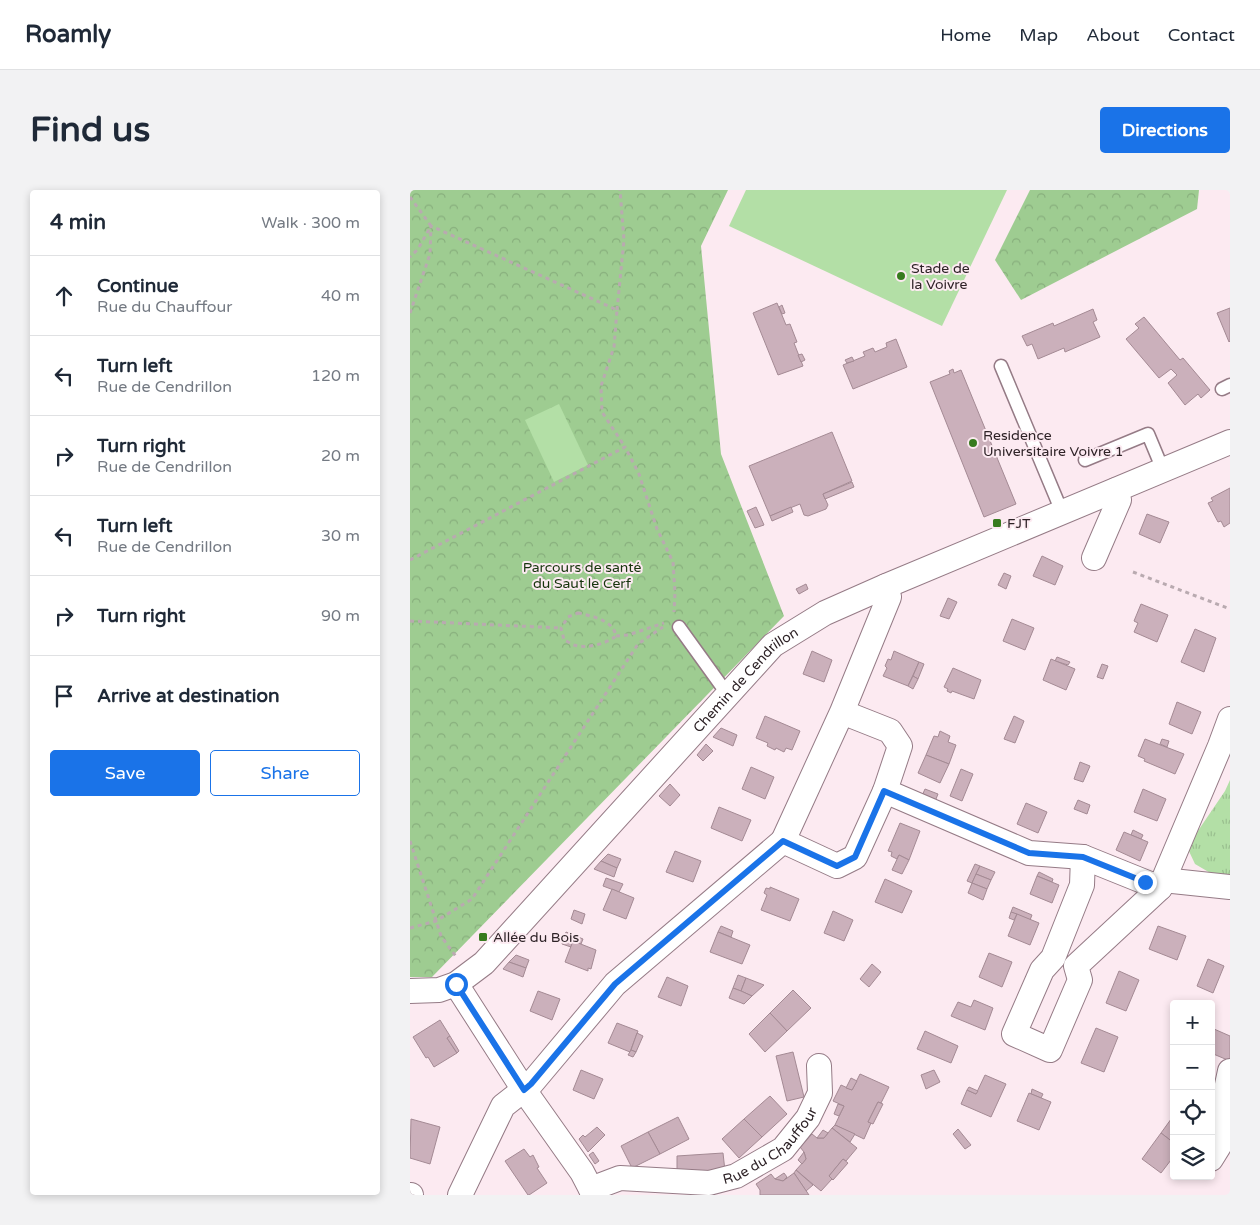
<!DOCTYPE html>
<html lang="en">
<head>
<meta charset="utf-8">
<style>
	:root { --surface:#fff; --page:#f2f2f3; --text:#1f2937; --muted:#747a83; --line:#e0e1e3; --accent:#1a73e8 }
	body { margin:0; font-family:"Varela Round",sans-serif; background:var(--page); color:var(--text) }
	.controls { position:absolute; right:15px; bottom:15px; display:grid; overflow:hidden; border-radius:5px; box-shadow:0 2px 8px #0003 }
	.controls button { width:45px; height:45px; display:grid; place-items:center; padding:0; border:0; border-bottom:1px solid var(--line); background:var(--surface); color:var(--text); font:25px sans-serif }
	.stop { position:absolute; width:15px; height:15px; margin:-11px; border:4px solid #1a73e8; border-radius:50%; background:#fff }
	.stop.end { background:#1a73e8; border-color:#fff; box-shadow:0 1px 5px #0008 }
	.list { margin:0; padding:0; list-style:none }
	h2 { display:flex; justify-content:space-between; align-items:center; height:65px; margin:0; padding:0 20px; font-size:21px }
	h2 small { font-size:16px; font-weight:400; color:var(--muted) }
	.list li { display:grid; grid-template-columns:32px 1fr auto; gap:15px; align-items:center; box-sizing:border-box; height:80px; padding:0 20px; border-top:1px solid var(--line) }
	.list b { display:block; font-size:19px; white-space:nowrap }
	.list p { margin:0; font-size:16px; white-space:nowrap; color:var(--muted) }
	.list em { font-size:16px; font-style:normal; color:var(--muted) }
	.actions { display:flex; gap:10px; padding:15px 20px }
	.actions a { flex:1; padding:11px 0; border:1px solid var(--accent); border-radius:5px; text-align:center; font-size:18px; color:var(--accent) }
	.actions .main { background:var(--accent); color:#fff }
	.icon { flex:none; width:28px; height:28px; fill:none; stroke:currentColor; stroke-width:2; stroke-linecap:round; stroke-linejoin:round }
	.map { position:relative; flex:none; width:820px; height:1005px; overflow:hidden; border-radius:5px }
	header { display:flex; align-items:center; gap:30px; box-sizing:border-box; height:70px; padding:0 25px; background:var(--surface); border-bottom:1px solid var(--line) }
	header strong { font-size:24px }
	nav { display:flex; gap:28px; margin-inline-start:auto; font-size:18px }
	.intro { display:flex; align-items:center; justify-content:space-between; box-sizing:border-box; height:120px; padding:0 30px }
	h1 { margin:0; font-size:35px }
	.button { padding:12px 22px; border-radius:5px; background:var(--accent); color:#fff; font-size:18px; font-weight:700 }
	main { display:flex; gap:30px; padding:0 30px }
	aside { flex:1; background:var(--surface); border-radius:5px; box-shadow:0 2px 8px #0003 }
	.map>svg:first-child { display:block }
	.grass { fill:url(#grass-tufts) }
	.forest { fill:url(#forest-crowns) }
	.green { fill:#b3dfa6 }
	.building { fill:#cbb0bb; stroke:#a48a94 }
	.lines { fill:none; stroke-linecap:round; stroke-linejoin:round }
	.service-casing { stroke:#957b86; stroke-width:15 }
	.minor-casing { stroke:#957b86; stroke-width:26 }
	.path { stroke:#b9aab0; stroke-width:3; stroke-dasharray:4 4; stroke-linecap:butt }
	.service { stroke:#fff; stroke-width:12 }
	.minor { stroke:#fff; stroke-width:24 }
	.route { stroke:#1a73e8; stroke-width:6 }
	.poi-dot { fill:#377b1e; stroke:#fceaf1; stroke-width:2 }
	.labels { text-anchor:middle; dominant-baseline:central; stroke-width:4; stroke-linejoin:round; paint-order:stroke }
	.poi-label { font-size:14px; fill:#2e2327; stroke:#fceaf1; text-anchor:start }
	.park-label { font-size:14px; fill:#17350d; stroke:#fceaf1 }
	.street-label { font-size:14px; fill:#2e2327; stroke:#fceaf1 }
</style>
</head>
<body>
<header>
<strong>Roamly</strong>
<nav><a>Home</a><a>Map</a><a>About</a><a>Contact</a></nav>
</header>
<div class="intro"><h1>Find us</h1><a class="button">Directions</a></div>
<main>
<aside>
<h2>4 min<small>Walk · 300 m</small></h2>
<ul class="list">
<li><svg class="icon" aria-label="ahead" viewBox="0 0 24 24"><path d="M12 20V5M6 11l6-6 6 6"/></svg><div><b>Continue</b><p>Rue du Chauffour</p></div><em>40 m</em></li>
<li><svg class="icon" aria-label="left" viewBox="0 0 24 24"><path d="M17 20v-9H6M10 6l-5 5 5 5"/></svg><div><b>Turn left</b><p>Rue de Cendrillon</p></div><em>120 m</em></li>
<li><svg class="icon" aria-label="right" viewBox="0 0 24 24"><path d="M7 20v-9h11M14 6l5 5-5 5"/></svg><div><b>Turn right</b><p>Rue de Cendrillon</p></div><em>20 m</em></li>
<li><svg class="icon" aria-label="left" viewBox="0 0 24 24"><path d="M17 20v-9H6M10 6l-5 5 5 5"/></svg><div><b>Turn left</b><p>Rue de Cendrillon</p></div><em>30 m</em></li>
<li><svg class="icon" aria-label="right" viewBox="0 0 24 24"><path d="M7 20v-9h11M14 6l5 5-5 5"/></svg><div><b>Turn right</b></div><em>90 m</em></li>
<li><svg class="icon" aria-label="arrive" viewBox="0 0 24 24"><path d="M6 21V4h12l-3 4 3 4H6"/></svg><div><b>Arrive at destination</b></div></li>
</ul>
<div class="actions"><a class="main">Save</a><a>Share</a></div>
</aside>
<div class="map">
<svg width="820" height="1005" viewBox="0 0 820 1005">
	<defs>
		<pattern id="grass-tufts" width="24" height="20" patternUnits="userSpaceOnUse" patternTransform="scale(1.25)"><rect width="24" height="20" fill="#b3dfa6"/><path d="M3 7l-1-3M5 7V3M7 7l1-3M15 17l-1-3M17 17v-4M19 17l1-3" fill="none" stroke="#9abf8f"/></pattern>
		<pattern id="forest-crowns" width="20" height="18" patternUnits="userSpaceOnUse" patternTransform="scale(1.25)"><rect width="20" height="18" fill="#9ecc91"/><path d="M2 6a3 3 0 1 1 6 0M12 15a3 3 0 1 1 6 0" fill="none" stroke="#88af7d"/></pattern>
	</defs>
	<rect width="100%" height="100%" fill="#fceaf1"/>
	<polygon class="grass" points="820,590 820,691 814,691 785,674 777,657 815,601"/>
	<g class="forest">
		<polygon points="0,0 318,0 291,56 311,264 374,426 22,787 0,787"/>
		<polygon points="620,0 789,0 787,19 611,110 585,70"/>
	</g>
	<g class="green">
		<polygon points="336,0 597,0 532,136 319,36"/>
		<polygon points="149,214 178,275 144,292 115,230"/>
	</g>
	<g class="building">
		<polygon points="367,113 376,135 380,134 387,152 384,153 393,176 368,185 343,123"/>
		<polygon points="372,115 375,123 372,124 369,117"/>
		<polygon points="820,118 820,151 819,152 807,123"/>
		<polygon points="683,119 687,130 683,132 690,147 655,162 654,158 628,169 622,154 617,156 612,146 643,133 644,136"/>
		<polygon points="734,127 770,170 773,168 800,200 791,208 788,204 775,215 758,193 767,185 761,179 749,188 716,149 729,138 725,134"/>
		<polygon points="486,149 497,177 443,199 433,175 455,166 453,162 463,158 465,162 477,157 476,153"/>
		<polygon points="392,164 395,170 391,172 388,165"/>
		<polygon points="442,167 444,171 437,173 435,170"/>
		<polygon points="543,179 544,183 551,180 606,314 574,327 520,192 540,184 539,181"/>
		<polygon points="422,242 442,291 413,304 418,315 416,319 403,324 398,326 394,325 390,314 360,326 339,276"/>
		<polygon points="442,292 444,297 415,309 413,304"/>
		<polygon points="820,298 820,333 814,337 811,331 808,332 798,313 803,311 801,308"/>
		<polygon points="346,317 354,335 345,338 337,321"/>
		<polygon points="381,317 383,322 362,331 360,326"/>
		<polygon points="737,324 759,332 750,353 729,344"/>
		<polygon points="632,366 653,376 645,395 623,386"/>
		<polygon points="594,383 601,386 596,399 588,395"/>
		<polygon points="396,394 398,399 389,404 386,399"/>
		<polygon points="538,408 547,412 539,429 530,426"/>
		<polygon points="731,414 758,425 747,452 724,442 728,433 724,431"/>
		<polygon points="602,429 624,438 615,460 593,451"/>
		<polygon points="785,439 806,448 794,482 771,472"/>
		<polygon points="402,461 422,470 414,492 393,484"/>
		<polygon points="484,461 509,472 498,496 473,486 477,478 475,476 478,469 481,470"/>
		<polygon points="647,467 660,472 658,475 645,471"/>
		<polygon points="641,469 665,479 656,500 633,490"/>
		<polygon points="509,472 514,474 508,489 503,486"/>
		<polygon points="692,474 698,476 693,489 687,487"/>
		<polygon points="543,478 571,490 564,509 542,501 541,503 537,501 538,499 534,497"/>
		<polygon points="503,486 508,489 503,499 498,496"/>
		<polygon points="767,512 791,522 782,544 759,534"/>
		<polygon points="355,526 390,541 382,560 376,558 374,562 366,558 365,560 357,556 358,553 346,548"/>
		<polygon points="604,526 614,531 605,553 594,549"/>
		<polygon points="311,538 327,545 323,556 303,547"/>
		<polygon points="530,541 540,546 538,552 546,555 539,574 516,565 524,546 528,547"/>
		<polygon points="735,549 774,564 765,584 734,571 735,569 728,566"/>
		<polygon points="752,549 759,551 757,557 750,554"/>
		<polygon points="296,554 303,561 293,571 287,565"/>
		<polygon points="516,565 539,574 530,593 508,583"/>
		<polygon points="670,572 680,576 673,592 664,589"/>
		<polygon points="341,577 364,587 355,609 332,599"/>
		<polygon points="551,579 563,584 552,611 540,606"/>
		<polygon points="260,594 270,605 260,616 249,606"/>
		<polygon points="515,599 528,604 524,614 511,608"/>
		<polygon points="733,599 756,609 747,631 724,622"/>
		<polygon points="668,610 680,615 677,624 664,619"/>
		<polygon points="616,613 637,622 628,643 607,634"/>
		<polygon points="309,617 341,630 332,651 301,638"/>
		<polygon points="490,633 510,641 499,670 489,665 487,669 481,666 482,662 478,661"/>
		<polygon points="723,640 733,645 731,649 721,645"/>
		<polygon points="714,642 738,652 730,671 706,660"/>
		<polygon points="265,661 291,671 283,692 256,682"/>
		<polygon points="198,664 211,669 207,678 191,671"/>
		<polygon points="489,665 499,670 492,684 482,680"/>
		<polygon points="191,671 207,678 204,687 184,679"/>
		<polygon points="565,674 570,676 562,693 557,691"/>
		<polygon points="570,676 585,682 581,690 566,684"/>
		<polygon points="629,682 643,689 642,692 627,686"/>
		<polygon points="566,684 581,690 577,699 562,693"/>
		<polygon points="627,686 649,695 642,713 620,704"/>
		<polygon points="196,688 213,694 209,702 193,696"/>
		<polygon points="475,689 502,701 492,723 465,712"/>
		<polygon points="562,693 577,699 573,710 558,703"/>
		<polygon points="360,697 389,709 380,731 351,720 357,705 354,703 356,698 360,699"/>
		<polygon points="202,699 224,708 216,729 193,720"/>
		<polygon points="603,717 622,725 620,730 601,722"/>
		<polygon points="164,720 175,724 172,734 161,729"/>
		<polygon points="423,721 443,730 434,751 414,743"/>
		<polygon points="601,722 607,724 604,730 599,728"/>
		<polygon points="607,724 629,733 620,755 598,746"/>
		<polygon points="311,736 323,741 321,747 308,742"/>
		<polygon points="748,736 776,746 767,770 739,759"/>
		<polygon points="156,742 173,749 171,754 163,751 161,757 152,754"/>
		<polygon points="308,742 340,755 332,774 300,762"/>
		<polygon points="163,751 186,760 181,779 178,778 178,781 155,772"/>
		<polygon points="579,763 602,772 592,797 569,787"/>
		<polygon points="106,765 119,770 116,778 99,772"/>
		<polygon points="798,769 814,776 803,803 787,796"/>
		<polygon points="99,772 116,778 113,787 93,779"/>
		<polygon points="462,774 471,782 459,797 450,789"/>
		<polygon points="709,781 729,790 716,821 696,813"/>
		<polygon points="328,785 336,788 331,801 323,798"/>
		<polygon points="257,787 278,796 271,816 248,807"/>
		<polygon points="336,788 354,795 342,806 331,801"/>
		<polygon points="323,798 331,801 342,806 334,814 319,808"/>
		<polygon points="383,800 401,818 377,841 360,823"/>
		<polygon points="128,801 150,809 142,830 120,821"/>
		<polygon points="564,810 583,818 575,840 541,826 548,812 561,817"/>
		<polygon points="360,823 377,841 355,862 339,844"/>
		<polygon points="30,830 40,846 37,848 47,863 24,877 18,867 16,868 3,847"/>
		<polygon points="207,833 228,841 220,862 198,853"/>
		<polygon points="686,838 708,847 694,882 671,873"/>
		<polygon points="804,839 820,846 820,871 801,863 801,845"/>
		<polygon points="515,841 548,856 541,873 507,859"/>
		<polygon points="227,843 233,846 226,862 221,860"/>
		<polygon points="40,846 49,861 47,863 37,848"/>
		<polygon points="221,860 226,862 223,867 218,865"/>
		<polygon points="383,862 394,907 377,911 366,866"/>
		<polygon points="171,880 193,889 184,909 163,900"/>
		<polygon points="524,880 530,892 516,899 511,885"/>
		<polygon points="450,884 479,897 471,913 468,912 458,932 461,933 454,949 425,935 434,916 423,911 431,895 442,900"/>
		<polygon points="575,885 596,894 581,927 551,914 557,900 566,904"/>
		<polygon points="441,888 447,891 442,900 436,898"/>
		<polygon points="559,897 568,901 566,904 557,900"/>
		<polygon points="622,899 633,904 631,908 621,904"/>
		<polygon points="619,903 641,912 629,940 607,931"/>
		<polygon points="360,906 377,924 352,947 334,929"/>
		<polygon points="468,912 473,914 463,934 458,932"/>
		<polygon points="428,914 434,916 429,926 424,924"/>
		<polygon points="764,925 764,953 751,943"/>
		<polygon points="268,927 279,949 250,964 238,942"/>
		<polygon points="1,929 30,937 20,974 0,968"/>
		<polygon points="334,929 352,947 329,968 312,949"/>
		<polygon points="425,935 445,944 440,952 422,938"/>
		<polygon points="187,937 195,945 178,962 169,949 173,945 175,947"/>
		<polygon points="422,938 447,958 436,971 433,969 419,986 422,989 411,1001 386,980 396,969 394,962 390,957 402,944 407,948 414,948"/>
		<polygon points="548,939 561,955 555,959 543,944"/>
		<polygon points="413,940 418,943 414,948 407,948"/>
		<polygon points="238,942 250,964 222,978 211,956"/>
		<polygon points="751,943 764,953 764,966 751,983 732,969"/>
		<polygon points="114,959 120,967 123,965 129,977 127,978 137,993 119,1005 118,1005 95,971"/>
		<polygon points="183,962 189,971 185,974 179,965"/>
		<polygon points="394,962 396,969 392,974 388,970"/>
		<polygon points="313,963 315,981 267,983 267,966"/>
		<polygon points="433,969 438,973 423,990 419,986"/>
		<polygon points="386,980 403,995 396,1001 384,983"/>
		<polygon points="374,983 377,987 373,991 365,989"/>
		<polygon points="384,983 399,1005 350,1005 350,1000 346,994 361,984 365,989 373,991"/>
	</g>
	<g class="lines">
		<g class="service-casing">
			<g id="service">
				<polyline points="591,176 652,322"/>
				<polyline points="812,199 820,195"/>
				<polyline points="675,270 738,244 753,280"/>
				<polyline points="269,437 318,505"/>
			</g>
		</g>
		<g class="minor-casing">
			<g id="minor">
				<polyline points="684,368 709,310 706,300"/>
				<polyline points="432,522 480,541 490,556 475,601 445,667 427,676 373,651 432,522 479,407 476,396"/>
				<polyline points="475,601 619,663 673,667 750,698"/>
				<polyline points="673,667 672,695 643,768 632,780 604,844 640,860 670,790 666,776 750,698 810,556 820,529"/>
				<polyline points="753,690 820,697"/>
				<polyline points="46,794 114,900 172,982 184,1005"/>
				<path id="s1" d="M0 801 29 800 46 794 74 773 363 455 415 423 476 396 820 252"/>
				<polyline points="801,969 817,943 814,909 820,881"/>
				<path id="s2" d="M181 999 210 988 299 993 326 986 373 959 398 928 410 903 409 876"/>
				<polyline points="0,1005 1,1005"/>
				<polyline points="50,1005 93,916 121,894 205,794 373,651"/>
			</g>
		</g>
		<g class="path">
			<polyline points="0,7 21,36 8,59 0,67"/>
			<polyline points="207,120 214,50 210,0"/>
			<polyline points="0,123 20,64 21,36 207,120 204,157 191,196 192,222 215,257"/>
			<polyline points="0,370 215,257 229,284 247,339 263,372 265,403 264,422"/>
			<polyline points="723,382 820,419"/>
			<path d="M168 423C182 426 203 430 206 446 196 454 177 459 164 455 161 454 157 451 154 450L151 438 158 427Z"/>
			<polyline points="0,431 151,438"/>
			<polyline points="206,446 218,445 254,433"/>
			<polyline points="0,651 31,746 47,768"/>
			<polyline points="0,738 26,731 62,709 228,454 253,437"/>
		</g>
		<use href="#service" class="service"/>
		<use href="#minor" class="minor"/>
	</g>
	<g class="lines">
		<polyline class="route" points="46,794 114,900 121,894 205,794 373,651 427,676 445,667 474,601 619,663 673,667 735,692"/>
	</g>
	<g class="poi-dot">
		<circle cx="491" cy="86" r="5"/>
		<circle cx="563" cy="253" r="5"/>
		<rect x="582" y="328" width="10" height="10" rx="2.5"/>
		<rect x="68" y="742" width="10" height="10" rx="2.5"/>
	</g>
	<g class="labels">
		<g class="poi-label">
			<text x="501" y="78">Stade de<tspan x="501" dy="16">la Voivre</tspan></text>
			<text x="573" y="245">Residence<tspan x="573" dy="16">Universitaire Voivre 1</tspan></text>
			<text x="597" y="333">FJT</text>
			<text x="83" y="747">Allée du Bois</text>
		</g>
		<g class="park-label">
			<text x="172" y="377">Parcours de santé<tspan x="172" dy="16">du Saut le Cerf</tspan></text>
		</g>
		<g class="street-label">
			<text stroke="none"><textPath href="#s1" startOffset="468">Chemin de Cendrillon</textPath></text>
			<text stroke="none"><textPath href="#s2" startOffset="194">Rue du Chauffour</textPath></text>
		</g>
	</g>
</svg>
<div class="controls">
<button>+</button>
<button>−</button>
<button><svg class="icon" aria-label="locate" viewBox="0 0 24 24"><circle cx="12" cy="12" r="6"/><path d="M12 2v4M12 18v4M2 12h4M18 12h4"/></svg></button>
<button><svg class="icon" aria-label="layers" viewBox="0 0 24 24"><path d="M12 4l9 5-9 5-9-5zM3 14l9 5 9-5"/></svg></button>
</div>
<div class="stop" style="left:46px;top:794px"></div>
<div class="stop end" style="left:735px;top:692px"></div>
</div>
</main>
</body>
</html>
